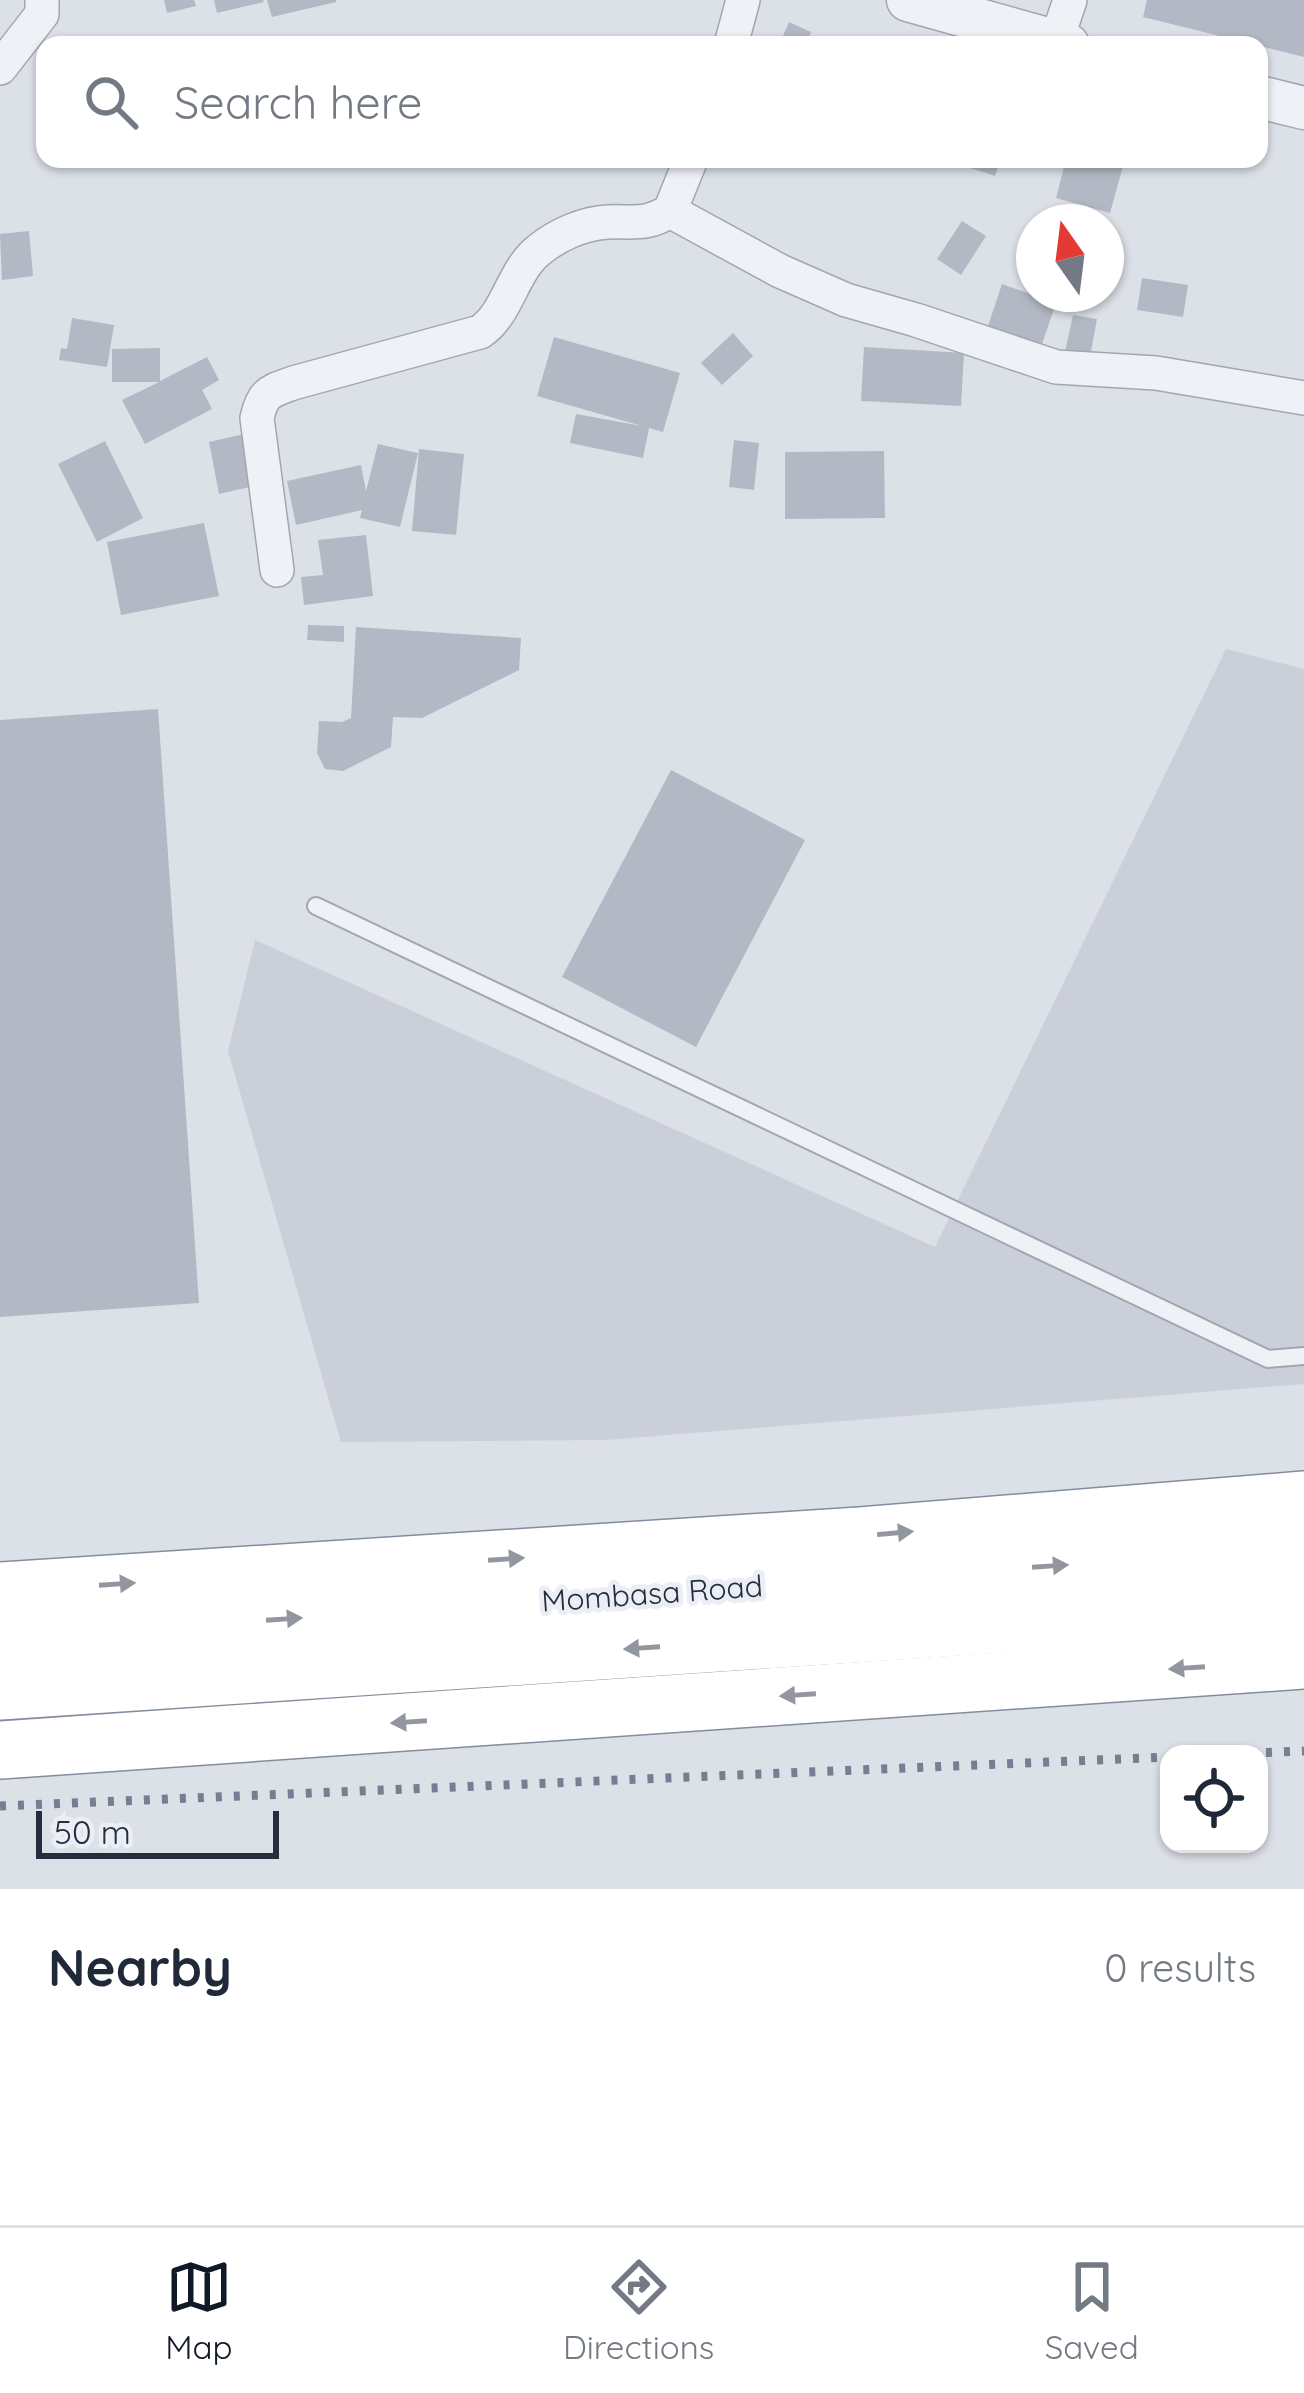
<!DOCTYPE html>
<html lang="en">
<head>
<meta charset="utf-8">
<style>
	:root { --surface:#fff; --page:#f6f6f7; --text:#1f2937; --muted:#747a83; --line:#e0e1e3; --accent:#111827 }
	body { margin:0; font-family:Quicksand,sans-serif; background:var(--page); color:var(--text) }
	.controls { position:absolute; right:36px; bottom:36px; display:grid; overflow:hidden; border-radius:24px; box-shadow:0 3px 9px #0004 }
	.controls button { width:108px; height:108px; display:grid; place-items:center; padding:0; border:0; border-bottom:3px solid var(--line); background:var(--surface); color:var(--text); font:60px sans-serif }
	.compass { position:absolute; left:1016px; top:204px; width:108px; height:108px; border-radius:50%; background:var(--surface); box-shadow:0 3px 9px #0004; rotate:346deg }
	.scale { position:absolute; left:36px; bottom:30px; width:243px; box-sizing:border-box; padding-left:12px; border:6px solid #252e3e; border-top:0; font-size:33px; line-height:42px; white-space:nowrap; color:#252e3e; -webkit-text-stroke:9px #ebeff5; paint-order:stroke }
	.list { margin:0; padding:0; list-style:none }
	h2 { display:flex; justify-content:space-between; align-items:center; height:156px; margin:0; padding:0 48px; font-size:51px }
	h2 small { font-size:39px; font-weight:400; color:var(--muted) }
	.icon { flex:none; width:66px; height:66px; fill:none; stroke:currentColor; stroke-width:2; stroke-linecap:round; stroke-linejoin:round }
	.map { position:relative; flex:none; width:1304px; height:1889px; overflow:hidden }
	.search { position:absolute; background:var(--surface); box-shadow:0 3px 9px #0004; left:36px; right:36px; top:36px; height:132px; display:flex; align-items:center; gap:30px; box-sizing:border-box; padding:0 42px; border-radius:24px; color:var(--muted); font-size:45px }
	.sheet { height:336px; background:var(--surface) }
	nav { display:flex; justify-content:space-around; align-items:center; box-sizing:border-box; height:168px; border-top:3px solid var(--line); background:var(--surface); font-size:33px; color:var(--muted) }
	nav a { display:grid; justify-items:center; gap:6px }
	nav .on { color:var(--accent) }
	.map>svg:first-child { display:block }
	.built { fill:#cacfd9 }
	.building { fill:#b3b9c4 }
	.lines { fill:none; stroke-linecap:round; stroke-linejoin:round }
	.service-casing { stroke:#a1a7b1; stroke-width:20 }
	.minor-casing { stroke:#a1a7b1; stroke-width:36 }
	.tertiary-casing { stroke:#a1a7b1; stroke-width:45 }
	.trunk-casing { stroke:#828e9e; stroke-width:60 }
	.service { stroke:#eef1f5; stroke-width:16 }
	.minor { stroke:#eef1f5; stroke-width:33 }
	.tertiary { stroke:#eef1f5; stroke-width:42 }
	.trunk { stroke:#fff; stroke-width:57 }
	.rail { stroke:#748091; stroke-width:9; stroke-dasharray:6 12; stroke-linecap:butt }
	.oneway { fill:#92969e }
	.labels { text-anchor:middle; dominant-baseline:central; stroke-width:10; stroke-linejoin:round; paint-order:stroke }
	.street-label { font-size:30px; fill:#252e3e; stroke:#ebeff5 }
</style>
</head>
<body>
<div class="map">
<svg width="1304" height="1889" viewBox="0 0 1304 1889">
	<rect width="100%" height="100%" fill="#dce0e7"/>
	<polygon class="built" points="1226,649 1304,669 1304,1384 606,1440 341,1442 228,1051 255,940 935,1247"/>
	<g class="building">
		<polygon points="164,0 194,0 196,6 167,13"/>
		<polygon points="214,0 263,0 264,2 217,13"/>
		<polygon points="267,0 336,0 336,2 272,17"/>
		<polygon points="1147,0 1304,0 1304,57 1143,17"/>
		<polygon points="789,22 811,32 806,45 779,45"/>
		<polygon points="943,159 1001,159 995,176"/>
		<polygon points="1066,159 1125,159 1110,213 1056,198"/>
		<polygon points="962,221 986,236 961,275 937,259"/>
		<polygon points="29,231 33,276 2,280 0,234"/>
		<polygon points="1142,278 1188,285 1183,317 1137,310"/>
		<polygon points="1002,284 1056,303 1042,344 988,326"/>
		<polygon points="1073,315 1097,319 1090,357 1065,352"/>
		<polygon points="72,318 114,325 107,367 59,360 61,348 67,349"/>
		<polygon points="733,333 753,356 722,385 701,363"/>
		<polygon points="554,337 680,373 663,432 649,428 643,458 570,443 576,414 642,426 537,396"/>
		<polygon points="864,347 964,353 961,406 861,401"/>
		<polygon points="160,348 160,381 207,357 219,380 202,390 212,409 145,444 122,400 159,382 112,382 112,349"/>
		<polygon points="253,432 263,484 219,494 209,442"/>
		<polygon points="734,440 759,443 754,490 729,487"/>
		<polygon points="105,441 143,518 97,542 58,464"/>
		<polygon points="378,444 418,453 400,527 360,518 362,510 296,525 287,481 361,465 366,491"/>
		<polygon points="419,449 464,454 456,535 412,531"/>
		<polygon points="884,451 885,518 785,519 785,452"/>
		<polygon points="204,523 219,596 121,615 107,542"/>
		<polygon points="366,535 373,596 304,605 301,577 323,575 318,540"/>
		<polygon points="308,625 344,626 344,642 307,640"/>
		<polygon points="356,627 521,638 519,670 422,718 393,717 391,747 343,771 325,769 317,753 319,721 342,722 351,718"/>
		<polygon points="158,709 199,1303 0,1317 0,720"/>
		<polygon points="671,770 805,840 696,1047 562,977"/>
	</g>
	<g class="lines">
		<g class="service-casing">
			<polyline id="service" points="316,906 1268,1359 1304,1356"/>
		</g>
		<g class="minor-casing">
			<g id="minor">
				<polyline points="1056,42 1070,0"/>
				<polyline points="731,45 743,0"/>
				<polyline points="0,68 42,14 42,0"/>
				<polyline points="670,211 780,271 846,300 916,320 1056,367 1156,373 1304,398"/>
				<path d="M277 570 257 418C263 392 269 392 293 383L480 332C508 314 512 271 539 250 557 235 584 223 608 222 635 221 645 226 670 211L691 159"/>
			</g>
		</g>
		<g class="tertiary-casing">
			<g id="tertiary">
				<polyline points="908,0 1068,45"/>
				<polyline points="1259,97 1304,108"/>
			</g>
		</g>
		<g class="trunk-casing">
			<g id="trunk">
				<polyline points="0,1591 860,1536 1304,1500"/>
				<polyline points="0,1639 1304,1548"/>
				<polyline points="0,1691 1304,1604"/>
				<polyline points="0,1750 1304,1660"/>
			</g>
		</g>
		<use href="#service" class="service"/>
		<use href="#minor" class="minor"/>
		<use href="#tertiary" class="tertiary"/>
		<use href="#trunk" class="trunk"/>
		<g class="rail">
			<polyline points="1230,1754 1304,1751"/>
			<polyline points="0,1806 1169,1757"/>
		</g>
	</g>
	<defs><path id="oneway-solid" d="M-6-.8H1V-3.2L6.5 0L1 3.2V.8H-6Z" transform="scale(3)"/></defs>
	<g class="oneway">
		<use href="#oneway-solid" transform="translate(895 1533) rotate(-5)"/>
		<use href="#oneway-solid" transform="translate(506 1559) rotate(-4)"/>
		<use href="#oneway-solid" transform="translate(1050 1566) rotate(-4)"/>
		<use href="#oneway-solid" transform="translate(117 1584) rotate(-4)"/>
		<use href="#oneway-solid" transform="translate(284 1619) rotate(-4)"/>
		<use href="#oneway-solid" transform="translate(642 1648) rotate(176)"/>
		<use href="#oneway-solid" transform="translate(1187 1668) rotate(176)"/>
		<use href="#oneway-solid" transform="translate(798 1695) rotate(176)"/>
		<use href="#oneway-solid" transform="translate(409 1722) rotate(176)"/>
	</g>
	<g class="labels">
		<g class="street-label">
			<text transform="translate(652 1593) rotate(-4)">Mombasa Road</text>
		</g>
	</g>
</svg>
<div class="controls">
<button><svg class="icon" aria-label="locate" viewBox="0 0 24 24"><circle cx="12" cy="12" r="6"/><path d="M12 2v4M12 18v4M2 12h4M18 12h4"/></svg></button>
</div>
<svg class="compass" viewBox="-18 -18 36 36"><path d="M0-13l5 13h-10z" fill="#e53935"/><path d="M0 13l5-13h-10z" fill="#747a83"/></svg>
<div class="scale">50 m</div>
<div class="search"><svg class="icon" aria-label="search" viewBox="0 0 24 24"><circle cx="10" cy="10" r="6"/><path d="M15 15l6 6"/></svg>Search here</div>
</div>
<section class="sheet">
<h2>Nearby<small>0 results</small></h2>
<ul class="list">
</ul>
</section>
<nav>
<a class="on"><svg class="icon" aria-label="map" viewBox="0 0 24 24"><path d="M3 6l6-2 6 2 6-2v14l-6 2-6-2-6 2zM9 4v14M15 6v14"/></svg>Map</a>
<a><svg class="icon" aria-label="directions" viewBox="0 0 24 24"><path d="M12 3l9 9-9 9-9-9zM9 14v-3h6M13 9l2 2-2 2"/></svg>Directions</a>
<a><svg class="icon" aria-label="saved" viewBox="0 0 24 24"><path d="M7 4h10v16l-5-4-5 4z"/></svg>Saved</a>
</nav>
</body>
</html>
